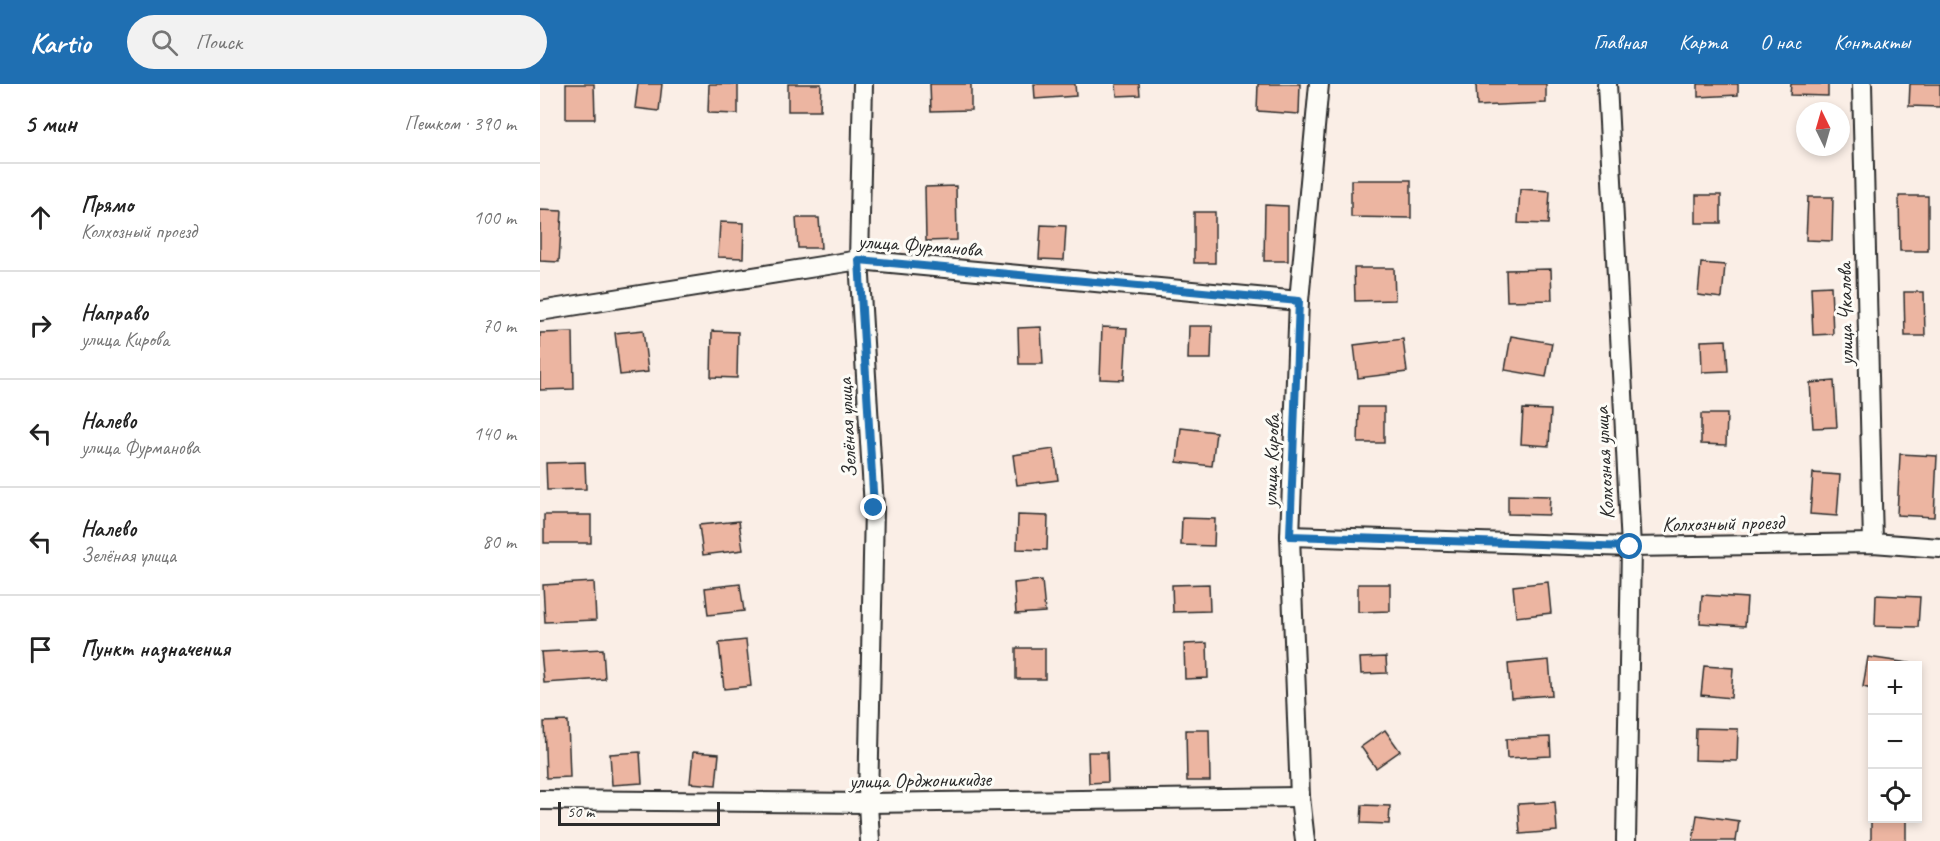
<!DOCTYPE html>
<html lang="ru">
<head>
<meta charset="utf-8">
<style>
	:root { --surface:#fff; --page:#f2f2f2; --text:#222; --muted:#767676; --line:#e0e0e0; --accent:#1f6fb2 }
	body { margin:0; font-family:Caveat,sans-serif; background:var(--page); color:var(--text) }
	.controls { position:absolute; right:18px; bottom:18px; display:grid; overflow:hidden; border-radius:0px; box-shadow:0 3px 9px #0003 }
	.controls button { width:54px; height:54px; display:grid; place-items:center; padding:0; border:0; border-bottom:2px solid var(--line); background:var(--surface); color:var(--text); font:30px sans-serif }
	.compass { position:absolute; left:1256px; top:18px; width:54px; height:54px; border-radius:50%; background:var(--surface); box-shadow:0 3px 9px #0003; rotate:355deg }
	.scale { position:absolute; left:18px; bottom:15px; width:162px; box-sizing:border-box; padding-left:6px; border:3px solid #2b2b2b; border-top:0; font-size:16px; line-height:21px; white-space:nowrap; color:#2b2b2b; -webkit-text-stroke:4px #fdfcf7; paint-order:stroke }
	.stop { position:absolute; width:18px; height:18px; margin:-14px; border:4px solid #1f6fb2; border-radius:50%; background:#fff }
	.stop.end { background:#1f6fb2; border-color:#fff; box-shadow:0 2px 6px #0008 }
	.list { margin:0; padding:0; list-style:none }
	h2 { display:flex; justify-content:space-between; align-items:center; height:78px; margin:0; padding:0 24px; font-size:26px }
	h2 small { font-size:20px; font-weight:400; color:var(--muted) }
	.list li { display:grid; grid-template-columns:39px 1fr auto; gap:18px; align-items:center; box-sizing:border-box; height:108px; padding:0 24px; border-top:2px solid var(--line) }
	.list b { display:block; font-size:22px; white-space:nowrap }
	.list p { margin:0; font-size:20px; white-space:nowrap; color:var(--muted) }
	.list em { font-size:20px; font-style:normal; color:var(--muted) }
	.icon { flex:none; width:33px; height:33px; fill:none; stroke:currentColor; stroke-width:2; stroke-linecap:round; stroke-linejoin:round }
	.map { position:relative; flex:none; width:1400px; height:757px; overflow:hidden }
	header { display:flex; align-items:center; gap:36px; box-sizing:border-box; height:84px; padding:0 30px; background:var(--accent); color:#fff }
	header strong { font-size:28px }
	nav { display:flex; gap:33px; margin-inline-start:auto; font-size:21px }
	.search { width:420px; height:54px; background:var(--page); display:flex; align-items:center; gap:15px; box-sizing:border-box; padding:0 21px; border-radius:33px; color:var(--muted); font-size:22px }
	main { display:flex }
	aside { flex:1; background:var(--surface) }
	.map>svg:first-child { display:block }
	.building { fill:#ecb5a1; stroke:#2b2b2b; stroke-width:1.5 }
	.lines { fill:none; stroke-linecap:round; stroke-linejoin:round }
	.minor-casing { stroke:#2b2b2b; stroke-width:22 }
	.minor { stroke:#fdfcf7; stroke-width:18 }
	.route { stroke:#1f6fb2; stroke-width:8 }
	.labels { text-anchor:middle; dominant-baseline:central; stroke-width:6; stroke-linejoin:round; paint-order:stroke }
	.street-label { font-size:21px; fill:#2b2b2b; stroke:#fdfcf7 }
</style>
</head>
<body>
<header>
<strong>Kartio</strong>
<div class="search"><svg class="icon" aria-label="search" viewBox="0 0 24 24"><circle cx="10" cy="10" r="6"/><path d="M15 15l6 6"/></svg>Поиск</div>
<nav><a>Главная</a><a>Карта</a><a>О нас</a><a>Контакты</a></nav>
</header>
<main>
<aside>
<h2>5 мин<small>Пешком · 390 m</small></h2>
<ul class="list">
<li><svg class="icon" aria-label="ahead" viewBox="0 0 24 24"><path d="M12 20V5M6 11l6-6 6 6"/></svg><div><b>Прямо</b><p>Колхозный проезд</p></div><em>100 m</em></li>
<li><svg class="icon" aria-label="right" viewBox="0 0 24 24"><path d="M7 20v-9h11M14 6l5 5-5 5"/></svg><div><b>Направо</b><p>улица Кирова</p></div><em>70 m</em></li>
<li><svg class="icon" aria-label="left" viewBox="0 0 24 24"><path d="M17 20v-9H6M10 6l-5 5 5 5"/></svg><div><b>Налево</b><p>улица Фурманова</p></div><em>140 m</em></li>
<li><svg class="icon" aria-label="left" viewBox="0 0 24 24"><path d="M17 20v-9H6M10 6l-5 5 5 5"/></svg><div><b>Налево</b><p>Зелёная улица</p></div><em>80 m</em></li>
<li><svg class="icon" aria-label="arrive" viewBox="0 0 24 24"><path d="M6 21V4h12l-3 4 3 4H6"/></svg><div><b>Пункт назначения</b></div></li>
</ul>
</aside>
<div class="map">
<svg width="1400" height="757" viewBox="0 0 1400 757">
	<rect width="100%" height="100%" fill="#faeee6"/>
	<filter id="ink" filterUnits="userSpaceOnUse"><feTurbulence type="fractalNoise" baseFrequency=".0167" numOctaves="2"/><feDisplacementMap in="SourceGraphic" scale="12" xChannelSelector="R" yChannelSelector="G"/><feConvolveMatrix kernelMatrix="1 2 1 2 8 2 1 2 1" color-interpolation-filters="sRGB"/></filter>
	<g filter="url(#ink)">
		<g class="building">
			<polygon points="26,0 54,0 55,35 26,35"/>
			<polygon points="98,0 122,0 119,27 95,24"/>
			<polygon points="169,0 198,0 198,30 168,29"/>
			<polygon points="248,0 281,0 280,27 248,27"/>
			<polygon points="390,0 431,0 431,26 391,27"/>
			<polygon points="494,0 535,0 536,12 495,15"/>
			<polygon points="576,0 599,0 600,11 577,12"/>
			<polygon points="718,0 760,0 759,30 717,27"/>
			<polygon points="936,0 1006,0 1006,19 937,22"/>
			<polygon points="1158,0 1198,0 1198,11 1158,13"/>
			<polygon points="1251,0 1288,0 1288,12 1250,11"/>
			<polygon points="1370,0 1400,0 1400,23 1369,22"/>
			<polygon points="811,96 871,96 871,134 811,133"/>
			<polygon points="416,102 417,156 386,157 385,103"/>
			<polygon points="980,105 1010,107 1008,140 978,139"/>
			<rect x="1156" y="111" width="25" height="28"/>
			<polygon points="1359,112 1388,112 1388,167 1360,167"/>
			<polygon points="1268,113 1293,113 1292,157 1266,156"/>
			<polygon points="725,121 748,122 748,177 724,177"/>
			<polygon points="0,126 22,127 19,178 0,177"/>
			<rect x="654" y="128" width="21" height="51"/>
			<polygon points="256,134 279,134 281,164 258,164"/>
			<polygon points="180,138 204,139 203,174 178,173"/>
			<polygon points="501,141 526,142 524,176 499,175"/>
			<polygon points="1161,179 1185,181 1182,214 1158,211"/>
			<polygon points="814,184 854,184 855,216 815,217"/>
			<polygon points="1011,185 1012,216 967,217 966,186"/>
			<polygon points="1291,202 1293,250 1273,251 1271,203"/>
			<polygon points="1364,208 1384,208 1385,252 1365,252"/>
			<polygon points="649,242 672,242 671,275 648,275"/>
			<polygon points="501,243 503,280 479,280 478,244"/>
			<polygon points="562,243 587,244 584,296 560,295"/>
			<polygon points="103,246 108,288 80,291 75,249"/>
			<polygon points="172,247 198,248 197,294 171,293"/>
			<polygon points="33,248 34,305 0,306 0,249"/>
			<polygon points="971,252 1012,259 1006,293 965,286"/>
			<polygon points="863,255 867,288 818,294 814,261"/>
			<polygon points="1186,256 1188,287 1162,288 1161,257"/>
			<polygon points="1294,297 1297,343 1273,344 1270,299"/>
			<polygon points="819,323 844,323 844,359 818,359"/>
			<polygon points="983,325 1011,326 1009,362 981,360"/>
			<polygon points="1161,330 1187,330 1186,361 1161,360"/>
			<polygon points="641,344 676,348 672,382 637,378"/>
			<polygon points="514,365 518,396 477,401 473,371"/>
			<polygon points="1360,370 1397,372 1394,433 1357,431"/>
			<polygon points="45,378 46,405 7,406 6,379"/>
			<polygon points="1273,389 1300,391 1297,432 1270,430"/>
			<polygon points="968,411 1010,412 1009,431 968,430"/>
			<rect x="4" y="431" width="47" height="28"/>
			<polygon points="478,431 508,432 507,466 477,465"/>
			<polygon points="642,434 675,435 674,462 641,461"/>
			<polygon points="199,437 203,466 163,471 159,441"/>
			<polygon points="502,496 505,528 476,530 474,499"/>
			<polygon points="54,498 56,536 5,538 3,501"/>
			<polygon points="1008,498 1011,529 976,533 973,502"/>
			<polygon points="200,500 204,527 168,531 165,504"/>
			<polygon points="669,500 670,527 633,528 632,501"/>
			<polygon points="818,500 850,500 850,527 818,528"/>
			<polygon points="1162,511 1207,514 1205,542 1160,539"/>
			<polygon points="1336,511 1380,513 1378,543 1335,542"/>
			<polygon points="206,556 211,602 184,605 179,559"/>
			<polygon points="667,559 668,594 645,595 644,560"/>
			<rect x="476" y="564" width="29" height="31"/>
			<polygon points="63,565 65,595 4,599 1,568"/>
			<polygon points="846,573 847,589 821,590 820,574"/>
			<polygon points="1328,573 1375,580 1375,582 1332,582 1332,605 1323,603"/>
			<polygon points="1009,576 1012,611 971,614 968,580"/>
			<polygon points="1164,582 1193,584 1191,614 1161,611"/>
			<polygon points="28,637 30,693 6,694 4,638"/>
			<polygon points="1156,644 1198,645 1197,677 1155,676"/>
			<polygon points="646,646 669,646 670,697 647,697"/>
			<polygon points="845,646 860,667 836,684 821,663"/>
			<polygon points="1010,653 1011,672 967,674 966,655"/>
			<polygon points="100,668 102,699 72,701 70,670"/>
			<polygon points="153,668 179,670 176,701 150,699"/>
			<polygon points="548,668 567,668 568,698 549,699"/>
			<polygon points="1015,718 1017,747 980,750 978,720"/>
			<polygon points="822,721 850,722 849,740 821,739"/>
			<polygon points="1157,731 1199,737 1196,757 1153,757"/>
			<polygon points="1331,732 1332,734 1366,734 1366,757 1331,757"/>
		</g>
		<g class="lines">
			<g class="minor-casing">
				<g id="minor">
					<polyline points="323,0 319,176 334,424 328,719 330,757"/>
					<polyline points="1067,0 1091,463 1086,757"/>
					<polyline points="1322,0 1333,459"/>
					<polyline points="0,227 319,176 759,217"/>
					<polyline points="750,452 1091,463 1333,459 1400,464"/>
					<polyline points="0,716 328,719 760,713"/>
					<polyline points="765,757 760,713 750,452 759,217 779,0"/>
				</g>
			</g>
			<use href="#minor" class="minor"/>
		</g>
	</g>
	<g class="lines" filter="url(#ink)">
		<polyline class="route" points="334,424 319,176 759,217 750,452 1090,463"/>
	</g>
	<g class="labels">
		<g class="street-label">
			<text transform="translate(380 161) rotate(4)">улица Фурманова</text>
			<text transform="translate(1305 230) rotate(-91)">улица Чкалова</text>
			<text transform="translate(307 344) rotate(-93)">Зелёная улица</text>
			<text transform="translate(731 377) rotate(-88)">улица Кирова</text>
			<text transform="translate(1064 379) rotate(-93)">Колхозная улица</text>
			<text transform="translate(1183 439) rotate(-1)">Колхозный проезд</text>
			<text transform="translate(380 696) rotate(-1)">улица Орджоникидзе</text>
		</g>
	</g>
</svg>
<div class="controls">
<button>+</button>
<button>−</button>
<button><svg class="icon" aria-label="locate" viewBox="0 0 24 24"><circle cx="12" cy="12" r="6"/><path d="M12 2v4M12 18v4M2 12h4M18 12h4"/></svg></button>
</div>
<svg class="compass" viewBox="-18 -18 36 36"><path d="M0-13l5 13h-10z" fill="#e53935"/><path d="M0 13l5-13h-10z" fill="#767676"/></svg>
<div class="scale">50 m</div>
<div class="stop" style="left:1090px;top:463px"></div>
<div class="stop end" style="left:334px;top:424px"></div>
</div>
</main>
</body>
</html>
